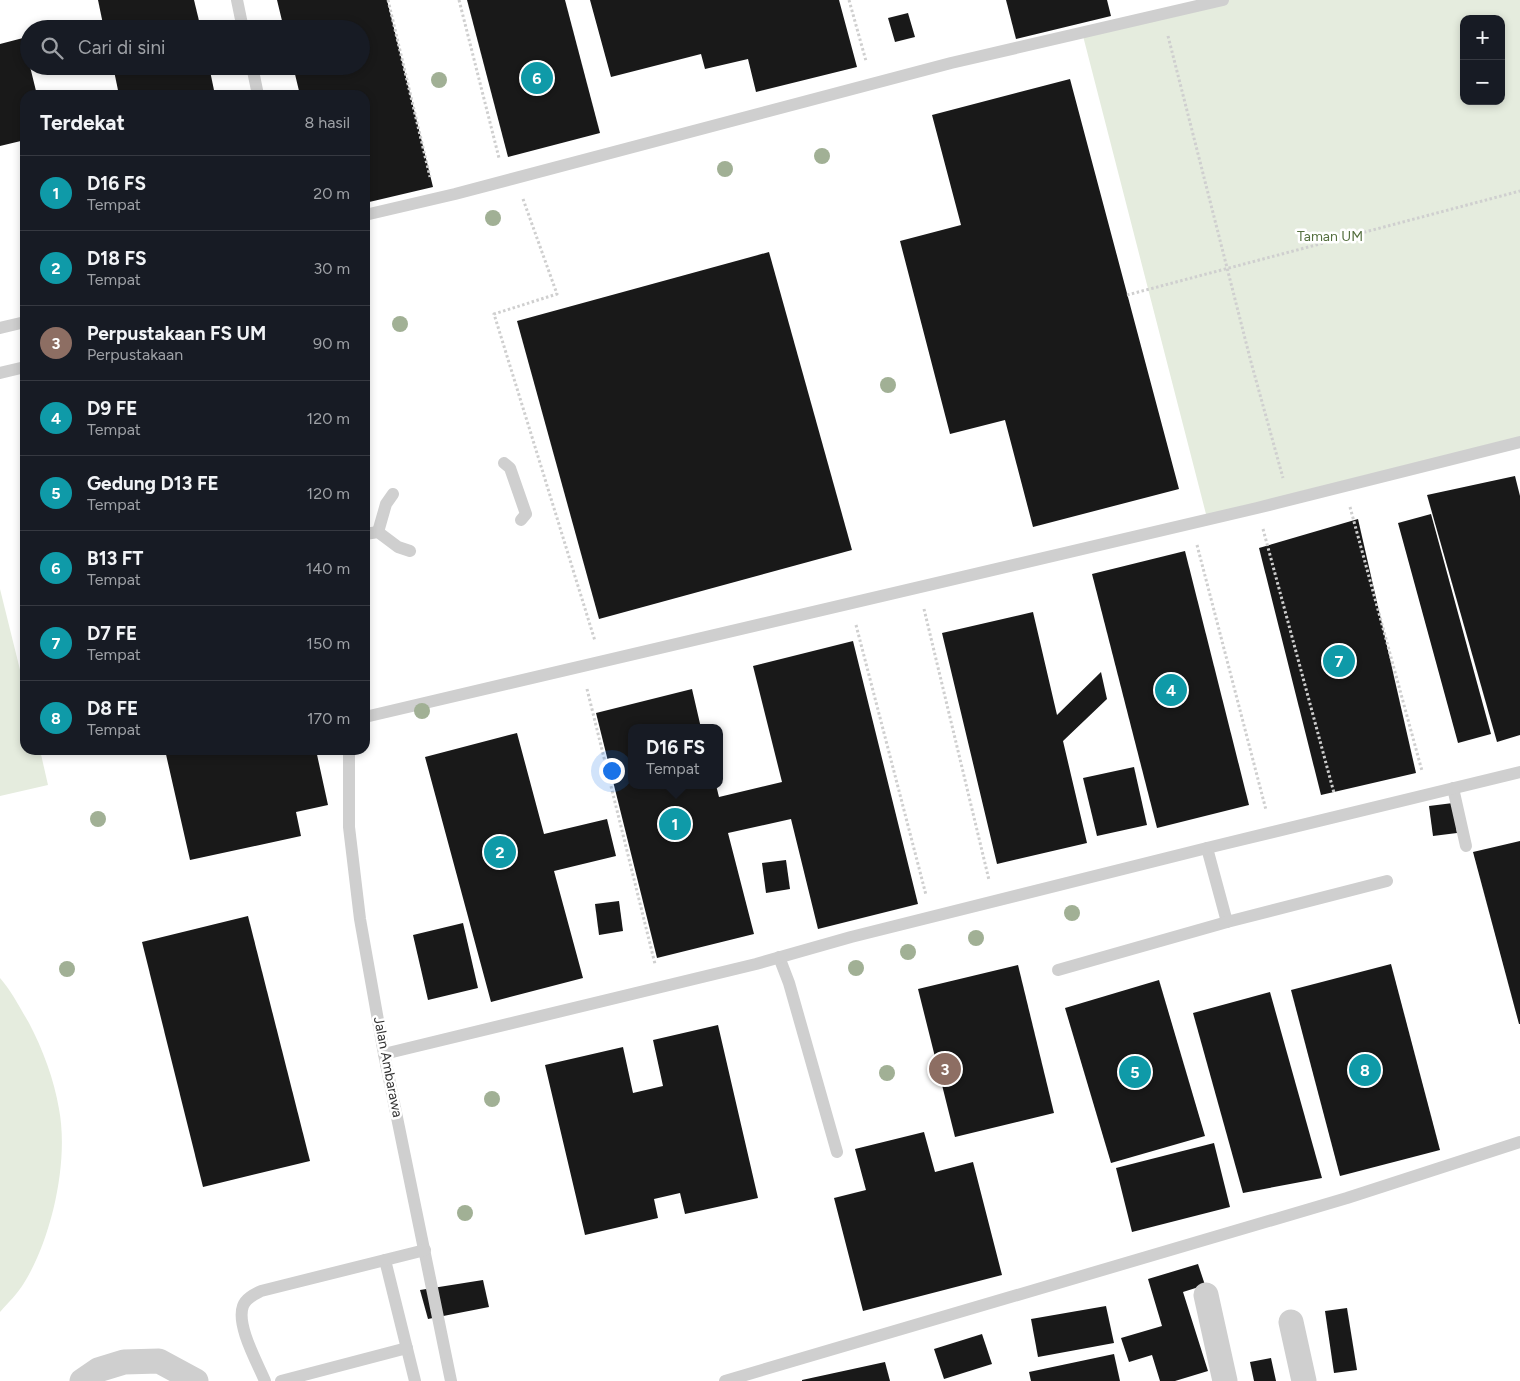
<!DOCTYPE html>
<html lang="id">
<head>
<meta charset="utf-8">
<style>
	:root { --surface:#171b24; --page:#242831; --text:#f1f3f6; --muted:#9ea1a6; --line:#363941; --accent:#db2777 }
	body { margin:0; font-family:Figtree,sans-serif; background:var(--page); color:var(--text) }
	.controls { position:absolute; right:15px; top:15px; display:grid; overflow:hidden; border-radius:10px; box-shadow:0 2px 8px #0003 }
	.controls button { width:45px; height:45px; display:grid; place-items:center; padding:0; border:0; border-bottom:1px solid var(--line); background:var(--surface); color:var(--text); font:25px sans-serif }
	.you { position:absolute; left:611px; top:770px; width:18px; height:18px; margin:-12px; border:4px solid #fff; border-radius:50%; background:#1a73e8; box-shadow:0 0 0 8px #1a73e833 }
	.badge { display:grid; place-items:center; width:32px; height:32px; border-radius:50%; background:var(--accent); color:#fff; font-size:16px; font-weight:700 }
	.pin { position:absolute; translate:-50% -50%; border:2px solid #fff; box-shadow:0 1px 5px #0006 }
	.popup { position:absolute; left:628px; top:724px; width:95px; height:65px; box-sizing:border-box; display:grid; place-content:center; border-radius:10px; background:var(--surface); filter:drop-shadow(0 1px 4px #0005); font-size:16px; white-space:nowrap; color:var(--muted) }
	.popup b { font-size:19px; color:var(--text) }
	.popup::after { content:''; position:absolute; left:50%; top:100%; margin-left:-10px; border:10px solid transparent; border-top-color:var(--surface) }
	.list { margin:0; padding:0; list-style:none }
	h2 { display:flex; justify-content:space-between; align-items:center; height:65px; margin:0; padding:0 20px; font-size:21px }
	h2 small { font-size:16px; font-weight:400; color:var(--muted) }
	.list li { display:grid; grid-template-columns:32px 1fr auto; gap:15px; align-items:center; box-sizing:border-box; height:75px; padding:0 20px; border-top:1px solid var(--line) }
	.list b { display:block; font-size:19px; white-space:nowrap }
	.list p { margin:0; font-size:16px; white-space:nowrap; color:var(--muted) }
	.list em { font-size:16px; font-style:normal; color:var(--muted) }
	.icon { flex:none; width:28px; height:28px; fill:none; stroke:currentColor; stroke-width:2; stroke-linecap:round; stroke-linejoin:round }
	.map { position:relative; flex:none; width:1520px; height:1381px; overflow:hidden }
	.search { position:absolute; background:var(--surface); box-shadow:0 2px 8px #0003; left:20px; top:20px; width:350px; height:55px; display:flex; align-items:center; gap:12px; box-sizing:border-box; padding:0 18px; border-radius:28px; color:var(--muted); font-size:19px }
	.panel { position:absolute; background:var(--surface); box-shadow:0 2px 8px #0003; left:20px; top:90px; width:350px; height:665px; border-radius:15px }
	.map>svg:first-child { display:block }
	.green { fill:#e5ecde; fill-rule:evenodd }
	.building { fill:#191919 }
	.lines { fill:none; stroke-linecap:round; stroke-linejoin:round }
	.path { stroke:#cfcfcf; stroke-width:3; stroke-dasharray:2.5 2.5; stroke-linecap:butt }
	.service { stroke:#cfcfcf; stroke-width:12 }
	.minor { stroke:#cfcfcf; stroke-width:25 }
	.tree { fill:#a1b095 }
	.labels { text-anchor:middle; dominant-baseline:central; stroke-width:5; stroke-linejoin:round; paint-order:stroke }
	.park-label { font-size:14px; fill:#546f3e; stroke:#fff }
	.street-label { font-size:14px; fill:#323232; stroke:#fff }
</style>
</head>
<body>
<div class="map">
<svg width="1520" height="1381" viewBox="0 0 1520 1381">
	<rect width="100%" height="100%" fill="#fff"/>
	<g class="green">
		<path d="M1218 0H1520V440L1207 518 1082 32ZM1464 19H1501V101H1464Z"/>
		<polygon points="0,589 25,690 25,750 40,750 48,785 0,796"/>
		<path d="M0 978C12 992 20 1008 29 1023 43 1050 54 1079 59 1109 69 1161 52 1238 24 1283 18 1293 8 1303 0 1312Z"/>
	</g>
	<g class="building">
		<polygon points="98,0 194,0 201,29 104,29"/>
		<polygon points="277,0 387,0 433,187 365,203 365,95 300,95 293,66 361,66 361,29 284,29"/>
		<polygon points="467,0 565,0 600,133 508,157"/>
		<polygon points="590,0 839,0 857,67 756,92 748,59 705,69 701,54 611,77"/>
		<polygon points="1006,0 1107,0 1111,16 1016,39"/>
		<polygon points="908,13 915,37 895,42 888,18"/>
		<polygon points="23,38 37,95 25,95 25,140 0,146 0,44"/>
		<polygon points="113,66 209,66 215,95 119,95"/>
		<polygon points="1070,79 1179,489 1033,527 1005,420 950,434 900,241 961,225 932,115"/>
		<polygon points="769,252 852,550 599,619 517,321"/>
		<polygon points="1515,476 1520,496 1520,735 1497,742 1427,495"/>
		<polygon points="1431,514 1491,734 1458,743 1398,523"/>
		<polygon points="1358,519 1416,773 1321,795 1259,548"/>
		<polygon points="1185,551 1249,805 1157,828 1092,574"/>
		<polygon points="1033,612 1057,715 1101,672 1107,699 1063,741 1087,843 997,864 942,633"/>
		<polygon points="853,641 918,904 818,929 791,819 728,833 754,934 657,958 596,713 692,689 701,728 631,728 631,785 716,785 719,797 782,782 753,666"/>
		<polygon points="517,733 544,834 607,819 616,856 554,871 583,978 491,1002 425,757"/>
		<polygon points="165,750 316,750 328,805 296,812 301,836 190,860"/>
		<polygon points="1134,767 1147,825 1097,836 1083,778"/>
		<polygon points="1453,803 1457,833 1433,836 1429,806"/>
		<polygon points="1520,841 1520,1024 1519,1024 1473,852"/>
		<polygon points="786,860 790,889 766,893 762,863"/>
		<polygon points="619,901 623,931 599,935 595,904"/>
		<polygon points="248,916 310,1161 203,1187 142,942"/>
		<polygon points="463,923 478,988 428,1000 413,935"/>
		<polygon points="1391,964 1440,1150 1340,1176 1291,990"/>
		<polygon points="1018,965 1054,1113 955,1137 918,989"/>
		<polygon points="1159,980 1205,1136 1111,1163 1065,1008"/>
		<polygon points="1270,992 1322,1178 1243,1193 1193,1013"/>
		<polygon points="718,1025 758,1198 685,1214 680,1193 654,1199 658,1218 585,1235 545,1065 623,1047 633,1093 663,1086 653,1040"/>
		<polygon points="924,1132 935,1172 973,1162 1002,1275 863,1311 834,1198 866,1190 855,1149"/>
		<polygon points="1214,1143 1230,1207 1132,1232 1116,1168"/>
		<polygon points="1198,1264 1205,1285 1183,1292 1208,1371 1175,1381 1160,1381 1152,1355 1129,1362 1121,1338 1162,1326 1148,1279"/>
		<polygon points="483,1280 489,1307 428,1319 420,1290"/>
		<polygon points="1106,1306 1114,1343 1038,1357 1031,1319"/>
		<polygon points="1347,1308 1357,1370 1334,1373 1325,1311"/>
		<polygon points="982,1334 992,1364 944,1379 934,1349"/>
		<polygon points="1114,1354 1120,1381 1031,1381 1029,1372"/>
		<polygon points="1271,1358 1276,1381 1254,1381 1250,1362"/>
		<polygon points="885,1362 890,1381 802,1381 802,1380"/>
	</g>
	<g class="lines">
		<g class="path">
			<polyline points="388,0 430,177"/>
			<polyline points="459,0 499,158"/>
			<polyline points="849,0 866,61"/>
			<polyline points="1168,36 1251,362 1283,478"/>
			<polyline points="523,199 557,294 494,314 595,641"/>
			<polyline points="1127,295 1520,191"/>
			<polyline points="1350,507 1422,771"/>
			<polyline points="1263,529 1334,793"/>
			<polyline points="1197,545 1266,810"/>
			<polyline points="924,609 989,880"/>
			<polyline points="856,625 926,895"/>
			<polyline points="587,689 655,964"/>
		</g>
		<g class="service">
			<polyline points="237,0 243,29"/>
			<polyline points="252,66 258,95"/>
			<polyline points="365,215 455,194 951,63 1223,0"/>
			<polyline points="0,328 25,322"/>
			<polyline points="0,373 25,367"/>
			<polyline points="504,463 510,468 526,514 521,520"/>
			<polyline points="378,532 386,504 393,494"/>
			<polyline points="365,534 378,532 398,547 410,551"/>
			<polyline points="365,717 1257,508 1520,442"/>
			<polyline points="349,750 349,827 360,919 384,1054 451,1381"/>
			<polyline points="1453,788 1466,846"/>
			<polyline points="1207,848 1227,922 1387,881"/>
			<polyline points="779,957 789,983 837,1152"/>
			<polyline points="1058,970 1227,922"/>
			<polyline points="384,1054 756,964 851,937 1207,848 1520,772"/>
			<polyline points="385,1260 415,1381"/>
			<path d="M265 1381C257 1362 236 1325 243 1306 246 1298 255 1294 261 1291L425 1250"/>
			<polyline points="281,1381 407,1348"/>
			<polyline points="725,1381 1347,1198 1520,1142"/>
		</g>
		<g class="minor">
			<polyline points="1206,1295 1225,1381"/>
			<polyline points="1291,1322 1304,1381"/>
			<polyline points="82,1381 98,1370 124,1362 159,1361 196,1381"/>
		</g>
	</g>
	<g class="tree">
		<circle cx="439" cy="80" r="8"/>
		<circle cx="822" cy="156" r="8"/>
		<circle cx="725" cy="169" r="8"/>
		<circle cx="493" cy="218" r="8"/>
		<circle cx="400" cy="324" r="8"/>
		<circle cx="888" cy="385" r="8"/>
		<circle cx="422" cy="711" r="8"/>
		<circle cx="98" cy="819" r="8"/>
		<circle cx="1072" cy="913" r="8"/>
		<circle cx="976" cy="938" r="8"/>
		<circle cx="908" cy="952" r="8"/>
		<circle cx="856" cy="968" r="8"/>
		<circle cx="67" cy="969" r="8"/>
		<circle cx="887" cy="1073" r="8"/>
		<circle cx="492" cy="1099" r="8"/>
		<circle cx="465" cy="1213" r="8"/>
	</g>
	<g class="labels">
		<g class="park-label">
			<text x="1330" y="236">Taman UM</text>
		</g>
		<g class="street-label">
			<text transform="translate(388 1067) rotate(79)">Jalan Ambarawa</text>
		</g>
	</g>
</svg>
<div class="controls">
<button>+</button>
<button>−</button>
</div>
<div class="you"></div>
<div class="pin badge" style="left:675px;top:824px;background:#0f9aa8">1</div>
<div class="popup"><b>D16 FS</b>Tempat</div>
<div class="pin badge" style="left:500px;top:852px;background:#0f9aa8">2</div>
<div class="pin badge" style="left:945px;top:1069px;background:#8d6e63">3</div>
<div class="pin badge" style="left:1171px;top:690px;background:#0f9aa8">4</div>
<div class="pin badge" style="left:1135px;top:1072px;background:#0f9aa8">5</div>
<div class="pin badge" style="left:537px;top:78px;background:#0f9aa8">6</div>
<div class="pin badge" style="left:1339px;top:661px;background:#0f9aa8">7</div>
<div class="pin badge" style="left:1365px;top:1070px;background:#0f9aa8">8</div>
<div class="search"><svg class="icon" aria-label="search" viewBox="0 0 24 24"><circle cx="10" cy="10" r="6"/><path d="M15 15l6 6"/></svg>Cari di sini</div>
<section class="panel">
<h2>Terdekat<small>8 hasil</small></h2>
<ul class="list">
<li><span class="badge" style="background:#0f9aa8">1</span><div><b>D16 FS</b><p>Tempat</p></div><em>20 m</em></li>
<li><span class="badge" style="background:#0f9aa8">2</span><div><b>D18 FS</b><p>Tempat</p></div><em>30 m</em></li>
<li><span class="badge" style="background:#8d6e63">3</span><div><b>Perpustakaan FS UM</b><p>Perpustakaan</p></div><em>90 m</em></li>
<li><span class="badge" style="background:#0f9aa8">4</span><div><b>D9 FE</b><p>Tempat</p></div><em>120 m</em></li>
<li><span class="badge" style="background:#0f9aa8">5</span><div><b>Gedung D13 FE</b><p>Tempat</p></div><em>120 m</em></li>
<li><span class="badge" style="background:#0f9aa8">6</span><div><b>B13 FT</b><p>Tempat</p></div><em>140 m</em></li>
<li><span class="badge" style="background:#0f9aa8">7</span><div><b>D7 FE</b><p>Tempat</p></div><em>150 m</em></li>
<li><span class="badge" style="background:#0f9aa8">8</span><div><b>D8 FE</b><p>Tempat</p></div><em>170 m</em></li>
</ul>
</section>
</div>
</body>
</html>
